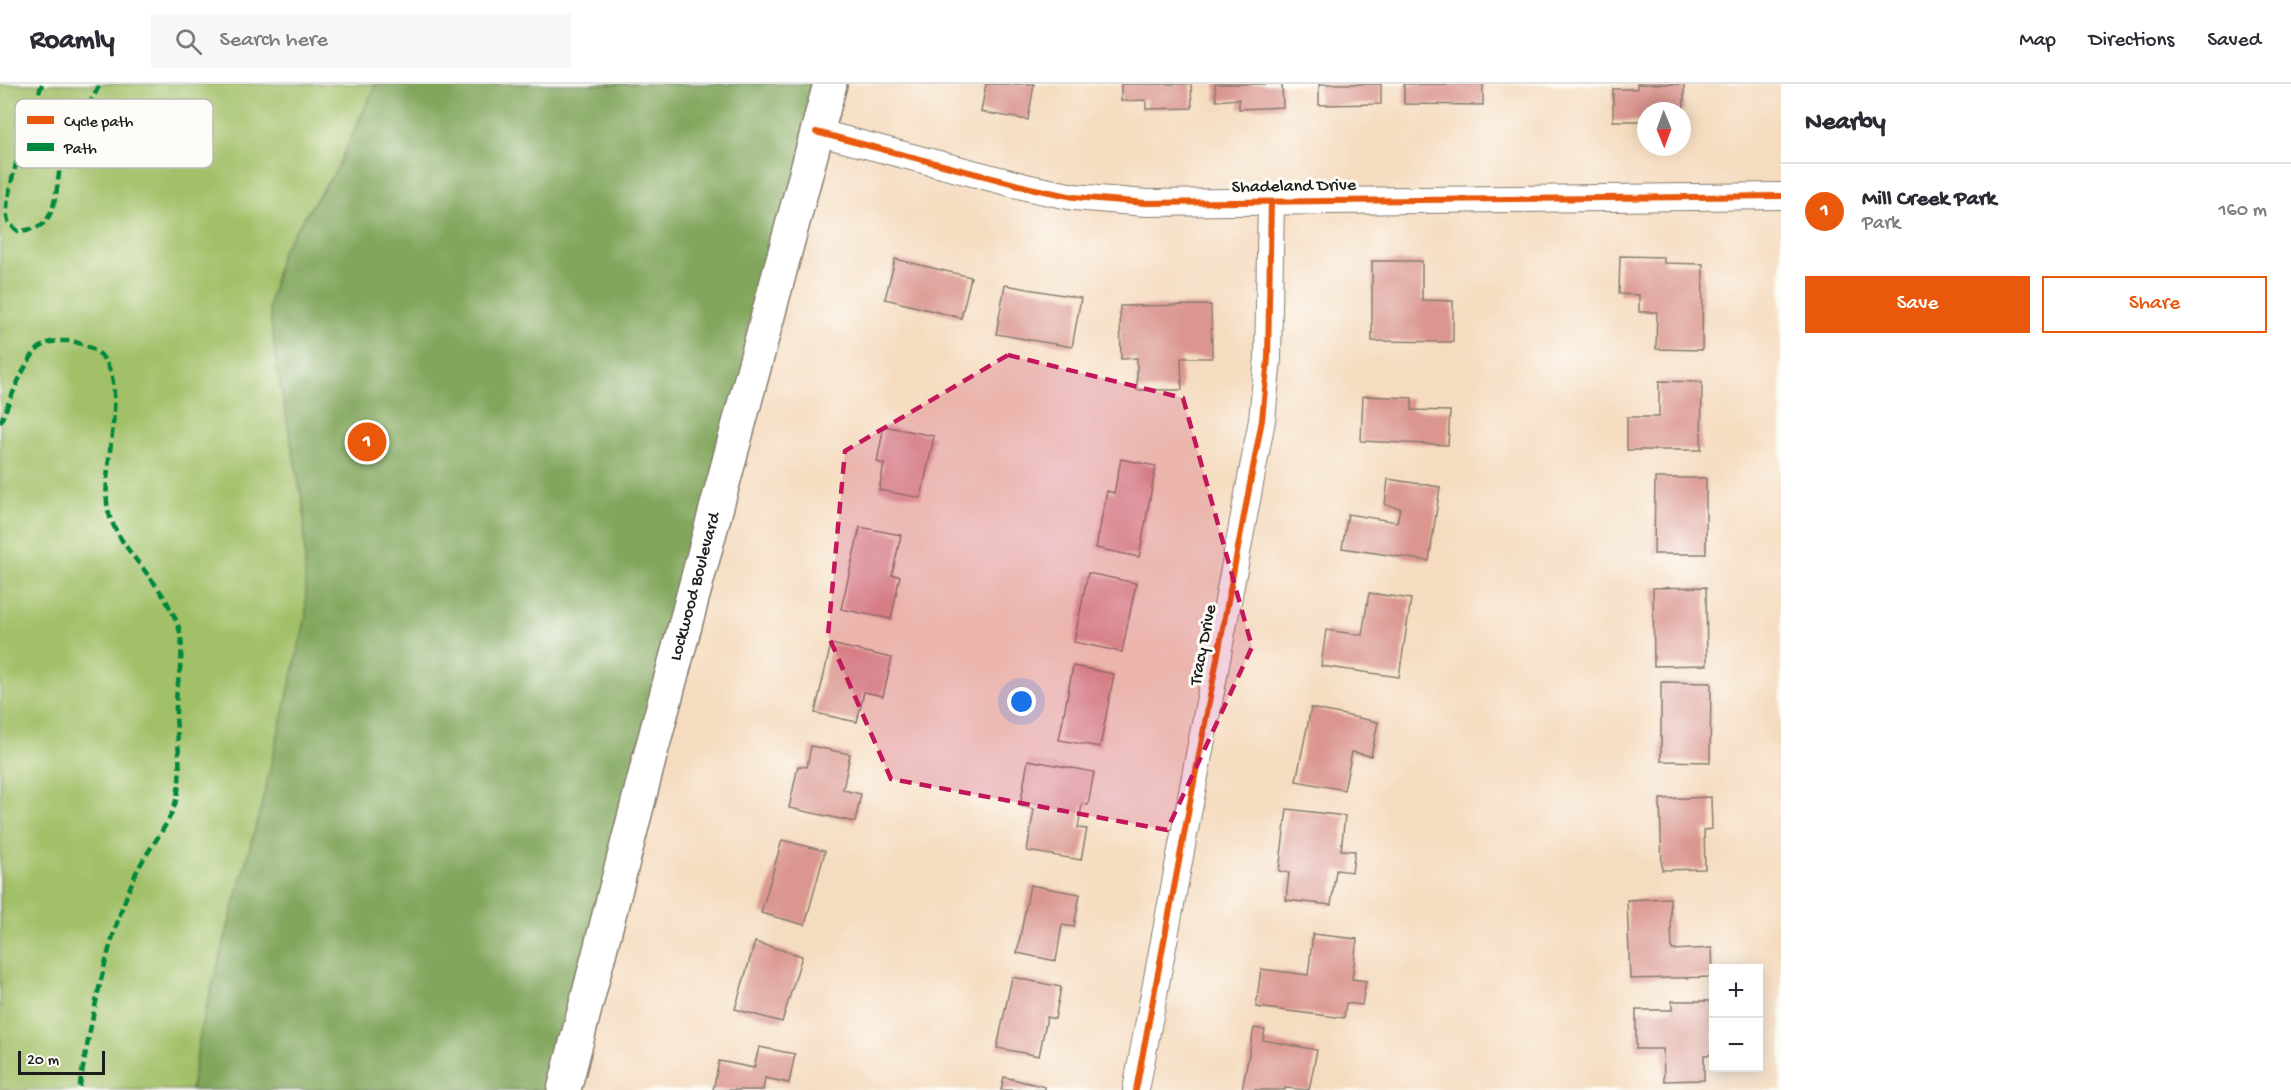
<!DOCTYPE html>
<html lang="en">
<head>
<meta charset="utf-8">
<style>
	:root { --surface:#fff; --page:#f7f7f7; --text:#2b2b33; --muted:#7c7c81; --line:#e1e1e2; --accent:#ea580c }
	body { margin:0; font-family:"Gochi Hand",sans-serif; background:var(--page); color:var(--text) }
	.controls { position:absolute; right:18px; bottom:18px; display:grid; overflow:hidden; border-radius:0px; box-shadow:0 3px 15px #0003 }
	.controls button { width:54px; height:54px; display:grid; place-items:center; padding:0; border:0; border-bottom:2px solid var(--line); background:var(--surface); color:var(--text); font:30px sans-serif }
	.compass { position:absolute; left:1637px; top:18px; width:54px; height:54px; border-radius:50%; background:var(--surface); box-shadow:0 3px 15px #0003; rotate:179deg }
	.scale { position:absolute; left:18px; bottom:15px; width:87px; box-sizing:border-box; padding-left:6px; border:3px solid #1c1c1c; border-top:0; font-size:16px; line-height:21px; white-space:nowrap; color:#1c1c1c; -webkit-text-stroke:4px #fdfcf7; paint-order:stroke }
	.you { position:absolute; left:1022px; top:618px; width:21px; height:21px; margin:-15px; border:4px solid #fff; border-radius:50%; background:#1a73e8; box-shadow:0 0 0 9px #1a73e833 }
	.badge { display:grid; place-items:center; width:39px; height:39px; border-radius:50%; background:var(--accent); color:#fff; font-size:20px; font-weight:700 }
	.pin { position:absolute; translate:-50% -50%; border:3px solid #fff; box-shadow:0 2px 6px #0006 }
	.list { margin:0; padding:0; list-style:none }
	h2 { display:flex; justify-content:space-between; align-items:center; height:78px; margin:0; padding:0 24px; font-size:26px }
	h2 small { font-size:20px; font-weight:400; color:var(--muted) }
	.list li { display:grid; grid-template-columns:39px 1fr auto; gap:18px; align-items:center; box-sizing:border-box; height:96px; padding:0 24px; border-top:2px solid var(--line) }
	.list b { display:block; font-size:22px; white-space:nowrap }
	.list p { margin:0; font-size:20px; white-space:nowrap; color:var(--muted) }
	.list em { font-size:20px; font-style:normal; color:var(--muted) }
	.actions { display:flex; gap:12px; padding:18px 24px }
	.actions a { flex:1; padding:14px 0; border:2px solid var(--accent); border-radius:0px; text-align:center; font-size:21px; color:var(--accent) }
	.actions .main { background:var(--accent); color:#fff }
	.icon { flex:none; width:33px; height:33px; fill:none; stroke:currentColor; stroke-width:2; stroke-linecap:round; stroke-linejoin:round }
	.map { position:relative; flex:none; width:1781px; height:1006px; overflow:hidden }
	header { display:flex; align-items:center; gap:36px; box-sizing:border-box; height:84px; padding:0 30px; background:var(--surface); border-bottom:2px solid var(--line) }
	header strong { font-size:28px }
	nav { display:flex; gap:33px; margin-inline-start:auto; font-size:21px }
	.search { width:420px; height:54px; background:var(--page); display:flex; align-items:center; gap:15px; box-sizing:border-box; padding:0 21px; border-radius:0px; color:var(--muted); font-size:22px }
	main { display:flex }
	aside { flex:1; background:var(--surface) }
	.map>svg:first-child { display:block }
	.green { fill:#a2c068; stroke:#5f6e42; stroke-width:1.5 }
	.forest { fill:#81a65c; stroke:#4e613c; stroke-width:1.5 }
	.building { fill:#db9690 }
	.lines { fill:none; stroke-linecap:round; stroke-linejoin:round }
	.minor-casing { stroke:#887c6e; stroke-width:28 }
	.secondary-casing { stroke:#887c6e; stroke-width:36 }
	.minor { stroke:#fff; stroke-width:26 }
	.secondary { stroke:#fff; stroke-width:33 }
	.quiet { stroke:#00873e; stroke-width:4.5; stroke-dasharray:9 4.5; stroke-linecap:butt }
	.cycleway-casing { stroke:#fdfcf7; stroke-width:10 }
	.cycleway { stroke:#e8590c; stroke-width:6 }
	.marked { fill:#c2185b; fill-opacity:0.2; stroke:#c2185b; stroke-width:4.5; stroke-dasharray:12 8; stroke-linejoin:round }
	.labels { text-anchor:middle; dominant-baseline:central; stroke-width:6; stroke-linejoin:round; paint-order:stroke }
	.street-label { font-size:18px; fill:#1c1c1c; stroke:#fdfcf7 }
	.key { fill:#fdfcf7; stroke:#bab9b5; stroke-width:1.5 }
	.key-label { font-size:16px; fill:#1c1c1c }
</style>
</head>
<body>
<header>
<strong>Roamly</strong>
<div class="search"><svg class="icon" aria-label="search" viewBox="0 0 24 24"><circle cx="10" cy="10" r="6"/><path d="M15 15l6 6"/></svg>Search here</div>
<nav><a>Map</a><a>Directions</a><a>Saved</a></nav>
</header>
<main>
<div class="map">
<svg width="1781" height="1006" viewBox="0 0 1781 1006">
	<rect width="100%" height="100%" fill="#fdfcf7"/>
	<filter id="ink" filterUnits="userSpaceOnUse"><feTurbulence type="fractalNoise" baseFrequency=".0167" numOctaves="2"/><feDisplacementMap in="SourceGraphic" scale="12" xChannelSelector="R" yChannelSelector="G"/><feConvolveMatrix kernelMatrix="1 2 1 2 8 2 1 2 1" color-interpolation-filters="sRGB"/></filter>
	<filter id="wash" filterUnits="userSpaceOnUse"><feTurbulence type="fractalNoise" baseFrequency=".008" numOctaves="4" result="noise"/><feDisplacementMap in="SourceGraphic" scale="24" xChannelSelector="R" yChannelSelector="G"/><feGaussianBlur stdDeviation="1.35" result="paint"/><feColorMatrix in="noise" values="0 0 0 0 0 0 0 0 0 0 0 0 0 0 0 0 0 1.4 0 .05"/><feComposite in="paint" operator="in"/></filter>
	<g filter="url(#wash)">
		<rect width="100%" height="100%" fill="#f5dcc0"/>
		<polygon class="green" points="0,0 830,0 564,1006 0,1006"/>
		<polygon class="forest" points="376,0 830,0 564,1006 191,1006 202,939 261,723 306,533 304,426 278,289 269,223 281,168 336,86"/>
		<g id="blocks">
			<g class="building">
				<polygon points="986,0 1034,0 1028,36 981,28"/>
				<polygon points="1121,0 1191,0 1192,24 1146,25 1146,16 1121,17"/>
				<polygon points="1215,0 1282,0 1283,23 1239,25 1239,15 1216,17"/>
				<polygon points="1319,0 1381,0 1381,20 1319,21"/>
				<polygon points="1404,0 1483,0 1483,21 1404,20"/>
				<polygon points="1637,0 1684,0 1684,27 1646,27 1646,37 1613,37 1613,5 1637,5"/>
				<polygon points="1620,172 1664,173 1664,179 1703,180 1702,266 1656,265 1657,228 1639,228 1639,211 1619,210"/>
				<polygon points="895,175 971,193 961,234 885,215"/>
				<polygon points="1372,177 1422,177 1422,216 1453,217 1453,258 1372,257"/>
				<polygon points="1005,201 1081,214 1072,263 996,250"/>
				<polygon points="1211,221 1212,274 1181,274 1182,306 1137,306 1137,274 1121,275 1120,222"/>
				<polygon points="1659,297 1702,298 1701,366 1627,366 1627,333 1659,333"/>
				<polygon points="1363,312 1412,314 1412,326 1450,327 1448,361 1361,357"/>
				<polygon points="884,342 934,352 921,414 879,406 884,380 877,378"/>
				<polygon points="1121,375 1156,382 1139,473 1096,464 1107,407 1114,409"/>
				<polygon points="1655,394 1706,394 1706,470 1654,470"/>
				<polygon points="1388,395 1440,403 1429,477 1342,464 1348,430 1397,438 1400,424 1385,421"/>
				<polygon points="860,443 901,451 892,491 900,492 891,535 841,525"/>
				<polygon points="1088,489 1136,499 1122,568 1074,558"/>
				<polygon points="1706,503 1707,581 1654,582 1653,504"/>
				<polygon points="1369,509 1411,515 1399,593 1321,582 1326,546 1362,551"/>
				<polygon points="831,560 892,574 883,612 864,608 857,638 815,629"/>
				<polygon points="1073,582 1114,590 1100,663 1059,656"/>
				<polygon points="1661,598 1711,599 1710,678 1661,677"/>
				<polygon points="1311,624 1378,638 1371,672 1352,668 1344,706 1296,697"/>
				<polygon points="811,662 850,670 843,706 861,710 855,738 789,724 798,682 807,683"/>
				<polygon points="1028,676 1094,688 1088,721 1082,720 1078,744 1087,745 1081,776 1027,767 1034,725 1020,722"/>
				<polygon points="1711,713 1712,745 1704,746 1705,785 1662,786 1660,715"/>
				<polygon points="1287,725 1345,732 1341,766 1355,767 1352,788 1336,786 1331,821 1286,816 1289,789 1279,787"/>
				<polygon points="782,756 825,767 805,841 761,829"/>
				<polygon points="1030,801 1080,810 1074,843 1062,841 1056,877 1017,869"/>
				<polygon points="1670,814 1672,866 1712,864 1713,893 1630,895 1627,816"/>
				<polygon points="1313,850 1357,855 1352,895 1366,897 1362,921 1346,919 1344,934 1256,923 1261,885 1308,891"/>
				<polygon points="755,858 802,872 782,938 735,925"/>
				<polygon points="1012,893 1061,903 1055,935 1047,933 1039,972 997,964"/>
				<polygon points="1672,917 1713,917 1714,971 1704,971 1704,996 1664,997 1663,965 1636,965 1636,926 1672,926"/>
				<polygon points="1254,944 1265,946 1263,956 1317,966 1309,1006 1285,1004 1285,1006 1242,1006"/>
				<polygon points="759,963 795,970 789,999 765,994 763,1006 713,1006 719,977 754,984"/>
				<polygon points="1004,993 1045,1003 1045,1006 1001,1006"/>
			</g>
		</g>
	</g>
	<g filter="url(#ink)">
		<use href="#blocks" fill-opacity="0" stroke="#887c6e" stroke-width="1.5"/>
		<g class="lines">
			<g class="minor-casing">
				<g id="minor">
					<polyline points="816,48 1030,104 1074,113 1146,119 1781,112"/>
					<polyline points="1136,1006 1262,336 1268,274 1271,118"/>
				</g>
			</g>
			<g class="secondary-casing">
				<g id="secondary">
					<path id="s1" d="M564 1006 651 668 830 0"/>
				</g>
			</g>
			<use href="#minor" class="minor"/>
			<use href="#secondary" class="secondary"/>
			<g class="quiet">
				<path d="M42 0C34 24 0 116 8 137 9 141 15 144 18 147 30 146 43 144 49 132 59 113 57 89 63 69 72 45 89 23 100 0"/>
				<path d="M0 339C9 320 26 271 42 262 50 256 59 257 69 257 75 257 81 260 87 262 142 284 94 389 110 433 122 466 153 491 169 522 173 529 178 540 180 548 185 571 177 595 176 618 175 652 185 687 175 720 167 745 147 766 136 789 106 857 92 933 79 1006"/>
			</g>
			<g class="cycleway-casing">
				<g id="cycleway">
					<polyline points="816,48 1030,104 1074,113 1146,119 1781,112"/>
					<polyline points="1136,1006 1262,336 1268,274 1271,118"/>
				</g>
			</g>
			<use href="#cycleway" class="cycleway"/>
		</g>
	</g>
	<path class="marked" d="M1008 271 1183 314 1252 563 1167 746 891 695 828 551 845 367Z"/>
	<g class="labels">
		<g class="street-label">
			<text transform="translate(1294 103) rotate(-1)">Shadeland Drive</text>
			<text stroke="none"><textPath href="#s1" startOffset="520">Lockwood Boulevard</textPath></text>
			<text transform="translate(1204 561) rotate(-79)">Tracy Drive</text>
		</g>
	</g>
	<rect x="15" y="15" width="198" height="69" rx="9" class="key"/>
	<rect x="27" y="32" width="27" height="8" fill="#e8590c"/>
	<rect x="27" y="59" width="27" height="8" fill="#00873e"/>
	<g class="key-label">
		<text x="64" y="42">Cycle path</text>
		<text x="64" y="69">Path</text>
	</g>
</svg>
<div class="controls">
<button>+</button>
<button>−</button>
</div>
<svg class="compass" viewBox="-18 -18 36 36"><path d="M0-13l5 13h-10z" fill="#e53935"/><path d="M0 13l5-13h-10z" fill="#7c7c81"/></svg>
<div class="scale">20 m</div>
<div class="you"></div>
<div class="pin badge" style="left:367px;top:358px">1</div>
</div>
<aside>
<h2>Nearby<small></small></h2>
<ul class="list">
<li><span class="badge">1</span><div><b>Mill Creek Park</b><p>Park</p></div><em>160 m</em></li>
</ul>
<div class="actions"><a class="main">Save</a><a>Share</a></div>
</aside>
</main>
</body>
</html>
